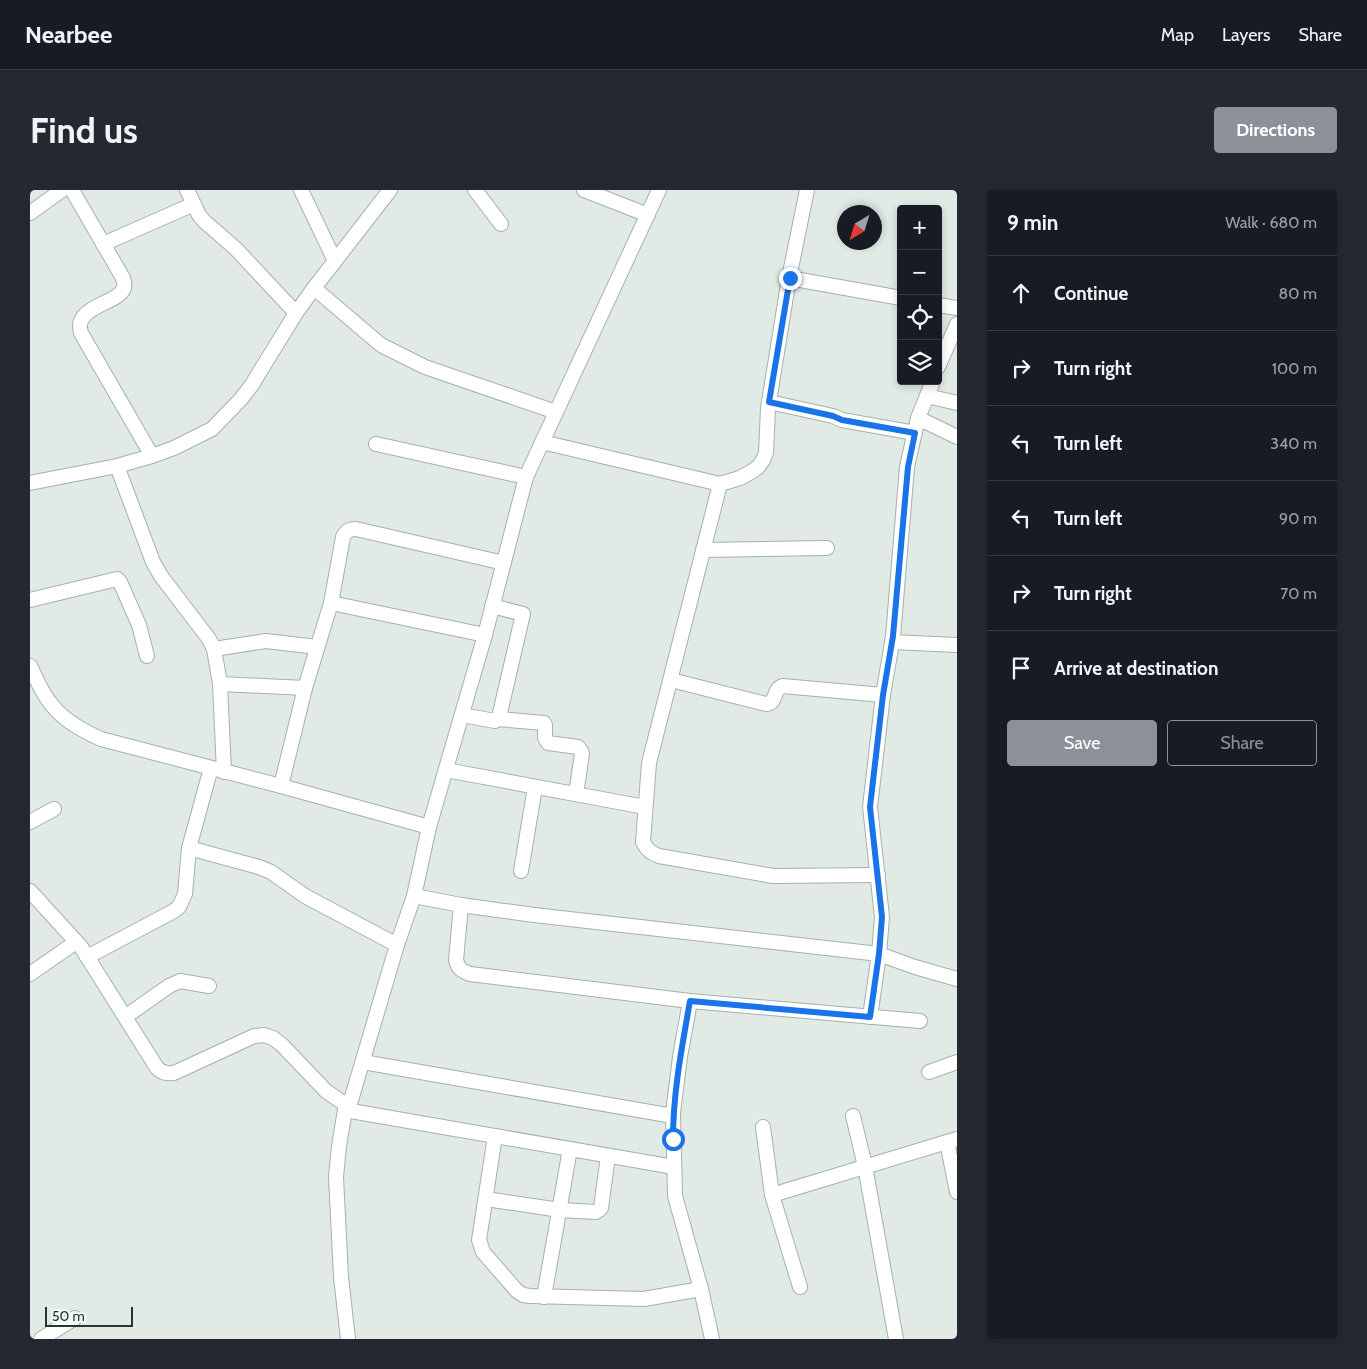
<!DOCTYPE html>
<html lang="en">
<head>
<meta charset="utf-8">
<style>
	:root { --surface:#171b24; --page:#242831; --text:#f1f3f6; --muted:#9ea1a6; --line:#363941; --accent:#8c9099 }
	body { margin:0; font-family:Cabin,sans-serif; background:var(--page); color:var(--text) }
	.controls { position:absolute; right:15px; top:15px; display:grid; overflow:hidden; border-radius:5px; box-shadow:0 2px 8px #0003 }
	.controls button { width:45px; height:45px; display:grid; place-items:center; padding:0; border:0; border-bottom:1px solid var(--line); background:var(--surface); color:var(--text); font:25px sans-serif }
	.compass { position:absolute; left:807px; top:15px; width:45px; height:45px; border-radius:50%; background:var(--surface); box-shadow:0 2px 8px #0003; rotate:218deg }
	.scale { position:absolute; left:15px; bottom:12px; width:88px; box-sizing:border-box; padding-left:5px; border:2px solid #233832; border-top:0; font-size:14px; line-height:18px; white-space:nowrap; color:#233832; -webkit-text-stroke:4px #f1f7f3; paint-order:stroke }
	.stop { position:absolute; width:15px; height:15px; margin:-11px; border:4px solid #1a73e8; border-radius:50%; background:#fff }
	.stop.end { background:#1a73e8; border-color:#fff; box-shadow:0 1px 5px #0008 }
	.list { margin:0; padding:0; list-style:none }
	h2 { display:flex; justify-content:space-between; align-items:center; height:65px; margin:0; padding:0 20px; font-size:21px }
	h2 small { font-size:16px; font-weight:400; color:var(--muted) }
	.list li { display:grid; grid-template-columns:32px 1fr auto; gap:15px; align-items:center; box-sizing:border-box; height:75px; padding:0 20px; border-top:1px solid var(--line) }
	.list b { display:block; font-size:19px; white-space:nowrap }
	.list em { font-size:16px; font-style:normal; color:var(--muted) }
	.actions { display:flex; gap:10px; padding:15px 20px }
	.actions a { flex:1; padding:11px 0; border:1px solid var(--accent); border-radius:5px; text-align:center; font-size:18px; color:var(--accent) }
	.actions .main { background:var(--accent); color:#fff }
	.icon { flex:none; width:28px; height:28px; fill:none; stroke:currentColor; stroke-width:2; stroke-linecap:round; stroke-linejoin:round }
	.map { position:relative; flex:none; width:927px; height:1149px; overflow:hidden; border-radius:5px }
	header { display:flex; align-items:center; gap:30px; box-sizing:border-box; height:70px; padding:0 25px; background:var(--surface); border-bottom:1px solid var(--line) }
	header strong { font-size:24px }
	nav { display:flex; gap:28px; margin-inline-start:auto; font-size:18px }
	.intro { display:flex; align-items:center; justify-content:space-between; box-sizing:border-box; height:120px; padding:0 30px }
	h1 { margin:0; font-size:35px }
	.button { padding:12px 22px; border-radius:5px; background:var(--accent); color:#fff; font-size:18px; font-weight:700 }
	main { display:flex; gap:30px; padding:0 30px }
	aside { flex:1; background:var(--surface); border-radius:5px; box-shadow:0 2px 8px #0003 }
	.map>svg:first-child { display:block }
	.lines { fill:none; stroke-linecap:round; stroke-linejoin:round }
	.minor-casing { stroke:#a4b1ac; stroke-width:16 }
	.minor { stroke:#fff; stroke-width:14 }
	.route { stroke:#1a73e8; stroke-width:6 }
</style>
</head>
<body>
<header>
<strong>Nearbee</strong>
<nav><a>Map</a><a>Layers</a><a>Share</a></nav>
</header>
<div class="intro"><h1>Find us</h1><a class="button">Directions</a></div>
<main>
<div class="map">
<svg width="927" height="1149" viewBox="0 0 927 1149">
	<rect width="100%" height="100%" fill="#e1eae5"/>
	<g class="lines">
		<g class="minor-casing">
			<g id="minor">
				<path d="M42 0 93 88C94 92 96 96 93 100 86 112 56 116 51 131 49 135 50 139 51 143L122 266"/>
				<polyline points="157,0 169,25 174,31 206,59 266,123"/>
				<polyline points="271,0 305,71"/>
				<polyline points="445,0 471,34"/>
				<polyline points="554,0 618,25"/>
				<polyline points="0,23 32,0"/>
				<polyline points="73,54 164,14"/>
				<polyline points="759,88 871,108"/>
				<polyline points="284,98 351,155 395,177 526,222"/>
				<polyline points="908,115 927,118"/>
				<polyline points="908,177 927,134"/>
				<polyline points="897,206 927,213"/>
				<polyline points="739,212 803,226 812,230 885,243"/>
				<polyline points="888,228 927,247"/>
				<polyline points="512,252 690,294 710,288 721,282 728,277 733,270 736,263 738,218 759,88 777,0"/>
				<polyline points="346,254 496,287"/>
				<polyline points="87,276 123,372 131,386 179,449 184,459 190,494 194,582"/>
				<polyline points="0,293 87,276 122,266 144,258 182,239 211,209 221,196 266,123 284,98 360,0"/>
				<path d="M690 294 619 573 613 652C617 660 621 663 629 666L743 686 848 685"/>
				<polyline points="673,360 797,358"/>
				<polyline points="0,410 87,389 90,392 109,435 117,466"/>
				<polyline points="301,413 455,445"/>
				<polyline points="862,452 927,455"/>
				<polyline points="184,459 236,451 287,457"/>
				<path d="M0 476C7 490 12 504 22 515 34 531 53 541 71 549L251 596 399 637"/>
				<path d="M641 490 736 514C748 513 742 499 753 496L853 505"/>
				<polyline points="190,494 275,498"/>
				<polyline points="432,525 465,531 468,529 470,523 493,424 462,416"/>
				<polyline points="468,529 514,533 515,535 515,548 518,553 548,557 551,561 552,564 546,604"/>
				<polyline points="416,580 615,617"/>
				<path d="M251 596 275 498 301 413 313 347C316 341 319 339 326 339L474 373"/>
				<polyline points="0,632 24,619"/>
				<polyline points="159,658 229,677 241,682 275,706 367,755"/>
				<polyline points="491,681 505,597"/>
				<path d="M0 701 51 757 127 878C132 883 137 884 144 883L224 846 234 845 243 848 252 855 296 901 319 917"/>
				<polyline points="384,706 431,715 504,725 849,764 885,777 927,789"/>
				<path d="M431 715 426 770C428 779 432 781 440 784L660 811 890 831"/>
				<polyline points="57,767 142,722 149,717 155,704 159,658 181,578"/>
				<polyline points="0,784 46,752"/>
				<polyline points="660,811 650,867 643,923 645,1006 671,1099 682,1149"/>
				<polyline points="95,827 139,796 150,791 179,796"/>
				<polyline points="840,827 849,764 852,727 840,617 853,505 863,447 877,277 888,228 903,191"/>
				<polyline points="333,872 643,926"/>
				<polyline points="899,882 927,872"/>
				<polyline points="315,920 644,977"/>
				<polyline points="823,926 835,976 866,1149"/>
				<polyline points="733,937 742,1005 770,1097"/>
				<polyline points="465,946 449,1050 453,1062 487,1101 493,1105 500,1106 614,1109 671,1099"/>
				<polyline points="917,952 927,1002"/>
				<polyline points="742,1005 927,949"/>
				<polyline points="456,1009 530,1020 566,1022 569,1020 571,1018 578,966"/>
				<polyline points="514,1107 540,959"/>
				<polyline points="11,1149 45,1128"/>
				<polyline points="318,1149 311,1087 306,987 309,956 315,920 319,917 367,755 384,706 399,637 455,445 496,287 629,0"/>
			</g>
		</g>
		<use href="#minor" class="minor"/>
	</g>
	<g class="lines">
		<path class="route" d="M643 949C643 902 652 857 660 811L840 827 849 764 852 727 840 617 853 505 863 446 878 277 885 243 812 230 803 226 739 212 760 88"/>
	</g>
</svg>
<div class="controls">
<button>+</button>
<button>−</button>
<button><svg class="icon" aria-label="locate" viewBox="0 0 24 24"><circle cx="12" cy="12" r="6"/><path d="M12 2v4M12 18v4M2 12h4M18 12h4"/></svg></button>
<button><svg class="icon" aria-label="layers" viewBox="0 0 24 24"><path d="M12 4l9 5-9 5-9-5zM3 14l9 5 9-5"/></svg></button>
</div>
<svg class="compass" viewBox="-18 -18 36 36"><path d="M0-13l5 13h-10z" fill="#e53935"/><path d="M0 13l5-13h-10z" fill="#9ea1a6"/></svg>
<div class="scale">50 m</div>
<div class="stop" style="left:643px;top:949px"></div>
<div class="stop end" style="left:760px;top:88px"></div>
</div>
<aside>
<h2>9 min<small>Walk · 680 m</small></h2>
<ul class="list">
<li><svg class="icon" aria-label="ahead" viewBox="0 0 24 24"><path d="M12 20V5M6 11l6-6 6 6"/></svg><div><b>Continue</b></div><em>80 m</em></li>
<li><svg class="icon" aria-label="right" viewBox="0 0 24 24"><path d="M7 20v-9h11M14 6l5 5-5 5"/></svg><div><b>Turn right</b></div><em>100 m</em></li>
<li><svg class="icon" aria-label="left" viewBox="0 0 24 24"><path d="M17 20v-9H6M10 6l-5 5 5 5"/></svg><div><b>Turn left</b></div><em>340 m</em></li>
<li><svg class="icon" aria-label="left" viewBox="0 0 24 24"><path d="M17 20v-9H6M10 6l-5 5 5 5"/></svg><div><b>Turn left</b></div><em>90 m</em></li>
<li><svg class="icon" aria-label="right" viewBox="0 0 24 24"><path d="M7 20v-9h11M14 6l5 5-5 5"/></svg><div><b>Turn right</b></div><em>70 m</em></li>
<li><svg class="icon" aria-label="arrive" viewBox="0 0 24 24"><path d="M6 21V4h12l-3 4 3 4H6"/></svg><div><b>Arrive at destination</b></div></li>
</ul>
<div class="actions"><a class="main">Save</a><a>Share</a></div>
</aside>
</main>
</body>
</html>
